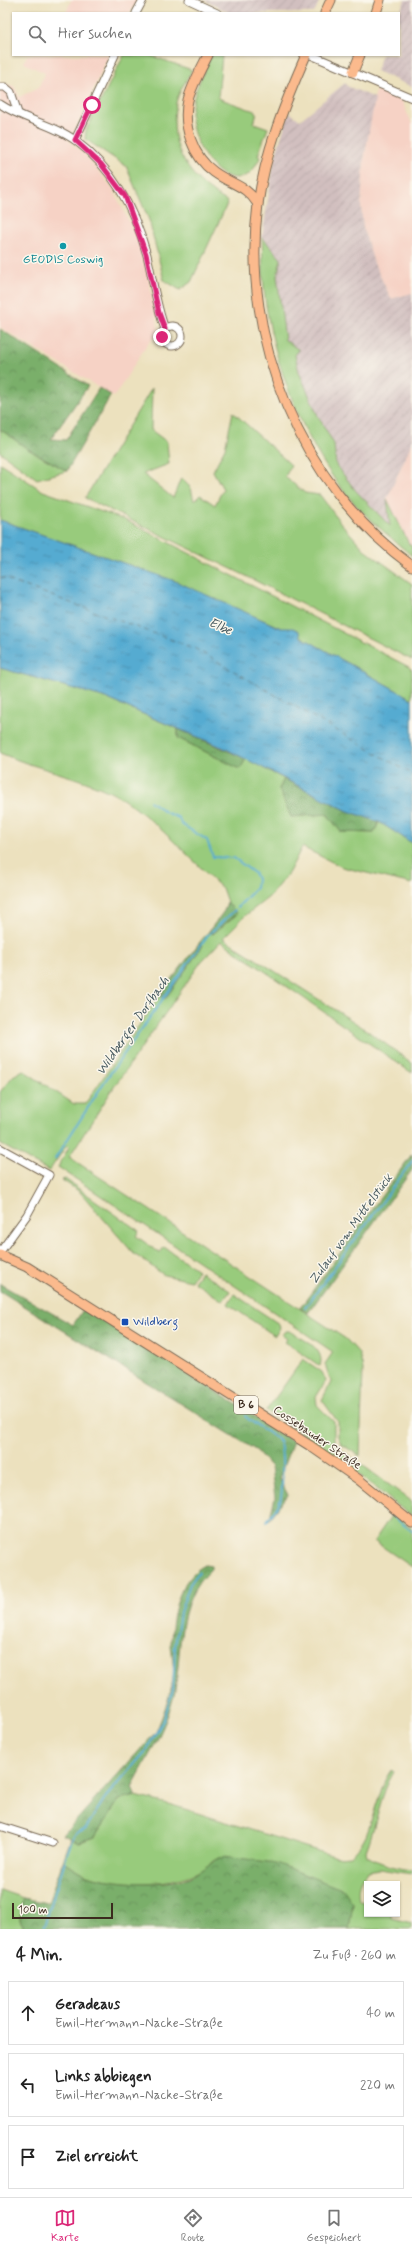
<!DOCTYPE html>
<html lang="de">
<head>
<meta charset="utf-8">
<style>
	:root { --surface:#fff; --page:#f6f6f6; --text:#222; --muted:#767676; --line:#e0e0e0; --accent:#db2777 }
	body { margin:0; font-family:Mynerve,sans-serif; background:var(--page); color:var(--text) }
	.controls { position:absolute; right:12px; bottom:12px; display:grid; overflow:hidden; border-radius:0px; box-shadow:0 1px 3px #0004 }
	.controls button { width:36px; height:36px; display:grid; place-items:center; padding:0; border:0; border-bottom:1px solid var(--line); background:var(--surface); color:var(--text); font:20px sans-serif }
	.scale { position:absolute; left:12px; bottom:10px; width:101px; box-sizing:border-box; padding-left:4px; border:2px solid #3b2a1e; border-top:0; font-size:11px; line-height:14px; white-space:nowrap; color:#3b2a1e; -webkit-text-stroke:3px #fbf7ec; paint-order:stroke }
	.stop { position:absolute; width:12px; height:12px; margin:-9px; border:3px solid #db2777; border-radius:50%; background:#fff }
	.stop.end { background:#db2777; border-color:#fff; box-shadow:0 1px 4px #0008 }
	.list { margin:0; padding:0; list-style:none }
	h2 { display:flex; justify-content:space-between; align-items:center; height:52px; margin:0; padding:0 16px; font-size:17px }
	h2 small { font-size:13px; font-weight:400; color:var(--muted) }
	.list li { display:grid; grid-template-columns:26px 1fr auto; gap:12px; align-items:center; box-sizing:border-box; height:64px; margin:0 8px 8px; padding:0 8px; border:1px solid var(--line); border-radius:0px }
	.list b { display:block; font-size:15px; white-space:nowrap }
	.list p { margin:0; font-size:13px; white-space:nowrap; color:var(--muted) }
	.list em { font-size:13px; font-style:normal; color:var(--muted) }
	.icon { flex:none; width:22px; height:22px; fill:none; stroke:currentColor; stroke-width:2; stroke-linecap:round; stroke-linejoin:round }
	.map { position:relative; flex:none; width:412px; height:1929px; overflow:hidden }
	.search { position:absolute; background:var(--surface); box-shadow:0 1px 3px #0004; left:12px; right:12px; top:12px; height:44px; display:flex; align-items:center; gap:10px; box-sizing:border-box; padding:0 14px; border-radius:0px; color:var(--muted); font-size:15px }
	.sheet { height:268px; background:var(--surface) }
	nav { display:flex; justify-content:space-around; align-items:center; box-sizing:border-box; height:56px; border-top:1px solid var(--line); background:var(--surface); font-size:11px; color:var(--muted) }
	nav a { display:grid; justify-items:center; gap:2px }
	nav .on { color:var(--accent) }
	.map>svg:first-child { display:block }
	.built { fill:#f6d2c5 }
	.industrial { fill:url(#industrial-furrows) }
	.grass { fill:#98cb7b; stroke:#6a7a4c }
	.forest { fill:url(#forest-crowns); stroke:#5a6c44 }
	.water { fill:url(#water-ripples); stroke:#486a78 }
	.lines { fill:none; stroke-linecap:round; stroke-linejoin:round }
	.stream { stroke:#55abd1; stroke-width:2 }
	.ferry { stroke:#44575d; stroke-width:1; stroke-dasharray:5 4; stroke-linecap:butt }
	.minor-casing { stroke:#796a56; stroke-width:9 }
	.major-casing { stroke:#796a56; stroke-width:11 }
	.minor { stroke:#fff; stroke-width:7 }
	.major { stroke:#fbba8d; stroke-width:9 }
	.route { stroke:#db2777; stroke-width:5 }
	.culture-dot { fill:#0f9aa8; stroke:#fbf7ec; stroke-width:1.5 }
	.transit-dot { fill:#1a4fb4; stroke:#fbf7ec; stroke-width:1.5 }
	.labels { text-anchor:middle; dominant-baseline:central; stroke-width:3; stroke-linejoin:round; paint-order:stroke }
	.shield { fill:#fbf7ec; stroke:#75685c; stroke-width:1 }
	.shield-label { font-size:11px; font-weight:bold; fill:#3b2a1e }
	.culture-label { font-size:12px; fill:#0d838f; stroke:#fbf7ec }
	.transit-label { font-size:12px; fill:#164399; stroke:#fbf7ec; text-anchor:start }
	.street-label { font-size:12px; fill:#3b2a1e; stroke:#fbf7ec }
	.water-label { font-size:13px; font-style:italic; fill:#44575d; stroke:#fbf7ec }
</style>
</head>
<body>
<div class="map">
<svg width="412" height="1929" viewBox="0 0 412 1929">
	<defs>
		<pattern id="industrial-furrows" width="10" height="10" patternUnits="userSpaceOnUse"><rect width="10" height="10" fill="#d1bfbf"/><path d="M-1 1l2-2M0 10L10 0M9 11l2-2" fill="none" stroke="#b4a4a4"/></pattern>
		<pattern id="forest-crowns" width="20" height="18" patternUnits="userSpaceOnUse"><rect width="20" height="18" fill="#7aaf6b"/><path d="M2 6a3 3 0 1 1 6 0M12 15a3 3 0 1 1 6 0" fill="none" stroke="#658f57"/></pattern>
		<pattern id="water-ripples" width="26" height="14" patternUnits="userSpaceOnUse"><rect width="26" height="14" fill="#55abd1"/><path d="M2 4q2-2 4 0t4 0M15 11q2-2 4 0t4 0" fill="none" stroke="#488ba9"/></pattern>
	</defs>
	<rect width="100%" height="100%" fill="#fbf7ec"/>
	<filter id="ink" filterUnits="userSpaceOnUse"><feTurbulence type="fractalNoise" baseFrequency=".025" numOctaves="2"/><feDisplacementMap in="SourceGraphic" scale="8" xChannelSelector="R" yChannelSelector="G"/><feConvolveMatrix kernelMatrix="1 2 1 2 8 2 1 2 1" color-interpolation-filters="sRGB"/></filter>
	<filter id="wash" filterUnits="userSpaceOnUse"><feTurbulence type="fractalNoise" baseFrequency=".012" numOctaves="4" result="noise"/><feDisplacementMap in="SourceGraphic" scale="16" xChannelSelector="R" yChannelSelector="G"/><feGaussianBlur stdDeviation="0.9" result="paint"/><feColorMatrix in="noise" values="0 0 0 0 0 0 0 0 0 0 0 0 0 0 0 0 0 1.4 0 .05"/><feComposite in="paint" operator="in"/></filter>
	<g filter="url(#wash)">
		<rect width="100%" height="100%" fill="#ece1be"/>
		<g class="built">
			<polygon points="71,0 137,0 130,13 66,13"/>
			<polygon points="27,55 109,55 78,123 68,140 84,154 113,189 137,239 148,275 159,332 146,346 114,397 0,327 0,83 14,86 19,97 38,88 45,73 24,63"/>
			<polygon points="376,89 401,99 412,124 412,293 391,299 374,263 363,228 361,206 364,159"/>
			<polygon points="412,442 412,546 409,544 387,499"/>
		</g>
		<g class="industrial">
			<polygon points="204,0 320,0 314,13 230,13"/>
			<polygon points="405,0 412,0 412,87 376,71 382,55 399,55 399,14"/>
			<polygon points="345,83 347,86 375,98 364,159 361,206 363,228 374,263 391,299 412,293 412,442 387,499 390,526 356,491 336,465 334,444 318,416 299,372 295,355 298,350 285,340 277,276 281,259 262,237 274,161 289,112 300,120"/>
		</g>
		<g class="grass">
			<path d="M124 55H149L192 70C187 80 178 92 176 103 167 149 190 180 228 202L191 282 180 290 164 280 149 220 126 166 85 139 86 130Z"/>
			<path d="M212 55H222L218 98 257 112 254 123 268 128 258 155 260 158C256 164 253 173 245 176 216 188 189 137 191 113 193 92 203 73 212 55Z"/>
			<path d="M262 237 281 259 277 276 285 340 299 350 295 355 299 372 318 416 334 444 336 465 356 491 390 526 387 499 409 544 412 546V556C392 539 372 522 354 503 306 452 270 357 264 288 262 271 263 254 262 237Z"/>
			<polygon points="152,388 151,430 167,442 169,464 143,474 173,498 181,478 191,488 194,501 200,495 215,505 223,489 213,471 225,448 233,412 291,465 285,477 305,493 320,495 340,522 365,550 412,584 412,660 246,576 85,498"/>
			<polygon points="0,429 28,449 67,471 37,479 0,452"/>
			<path d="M0 463 43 491 125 520 409 667 412 670V699L305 639C295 632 294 631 281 628L175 581 0 520Z"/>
			<path d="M0 668 103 697 178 729V738L240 769 246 759 284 779 279 789 291 817 327 814 341 832 374 833 379 822 412 843V884L342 867 302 847 289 872 269 897 246 915 223 938 362 1027 412 1063V1073L221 941 201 962 114 1087 69 1157 346 1339 359 1353 363 1369 360 1456 341 1444 338 1437V1422L322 1400 331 1382 325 1364 333 1352 58 1167 69 1147 67 1145 49 1171 0 1144V1092L13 1076 23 1070 74 1104H85L160 995 165 999 203 945 200 942 209 931 213 934 237 914 227 902 222 888C190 859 149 812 112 793 76 775 36 769 0 753Z"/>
			<polygon points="65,1179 139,1231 136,1236 160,1253 164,1247 198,1270 191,1281 164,1275 134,1254 80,1192 62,1180"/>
			<polygon points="201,1272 230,1291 223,1301 194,1282"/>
			<polygon points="234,1294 279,1324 280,1328 275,1336 228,1304"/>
			<path d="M285 1331H289C302 1339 326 1348 320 1366L285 1342 287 1339 282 1335Z"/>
			<polygon points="303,1359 322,1372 326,1381 316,1397 317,1405 334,1422 334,1440 339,1448 410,1500 412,1503 411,1516 327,1449 266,1411"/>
			<polygon points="393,1513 412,1528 412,1567 374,1541"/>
			<path d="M392 1770 394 1772C380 1794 376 1826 366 1851L367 1856C381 1864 396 1868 412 1870V1874L379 1869 367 1871C359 1880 357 1888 359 1900L367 1904V1914H391V1918L412 1923V1929H349L353 1903 215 1859C189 1889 121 1886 87 1875 79 1872 70 1865 63 1861L71 1838 80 1842 95 1837 119 1800 136 1796 172 1805 337 1857 351 1856C356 1850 363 1843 366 1836 375 1813 378 1791 392 1770Z"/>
			<polygon points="0,1890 23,1898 20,1920 25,1929 0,1929"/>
		</g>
		<g class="forest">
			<polygon points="0,329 88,386 51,439 66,440 99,388 111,395 67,471 28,449 0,429"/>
			<polygon points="178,729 246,759 240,769 178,738"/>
			<polygon points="284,779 348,811 379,822 374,833 341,832 327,814 291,817 279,789"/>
			<polygon points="227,902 237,914 212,934 209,931 224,911"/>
			<polygon points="200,942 203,945 165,999 160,995"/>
			<polygon points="412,1154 412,1170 308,1313 300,1308"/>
			<polygon points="0,1284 73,1325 85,1307 293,1441 279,1478 288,1495 269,1520 275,1498 271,1467 257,1451 0,1291"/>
			<path d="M205 1565 211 1566V1569C174 1603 183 1651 174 1695 166 1728 148 1757 132 1787L136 1796 119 1800 95 1837 79 1842 63 1835 156 1732C163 1715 170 1697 173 1679 175 1667 171 1654 171 1642 172 1614 178 1579 205 1565Z"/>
			<path d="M224 1856 276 1863 344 1890 353 1903 349 1929H25L20 1920 23 1898 48 1903 63 1861C70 1865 79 1872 87 1875 112 1883 158 1886 184 1879 200 1874 210 1861 224 1856Z"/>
		</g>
		<polygon class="water" points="0,520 175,581 281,628 293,628 299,631 301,637 305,639 412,699 412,843 379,822 348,811 224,748 103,697 0,668"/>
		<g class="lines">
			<g class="stream">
				<polyline points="150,801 165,812 179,818 181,824 207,840 213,857 234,858 254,873 257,879 256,888 238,907"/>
				<polyline points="55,1159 105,1081 208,935 235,910"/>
				<polyline points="305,1308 412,1161"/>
				<path d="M245 1416C255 1426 268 1430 278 1440 284 1447 283 1491 280 1501 278 1508 271 1515 267 1521"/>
				<polyline points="383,1509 412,1531"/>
				<polyline points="43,1929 72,1839 76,1833 86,1828 105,1798 145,1752 164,1719 173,1689 175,1647 180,1612 190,1584 199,1572"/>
			</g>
			<polyline class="ferry" points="0,577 194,648 412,774"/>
		</g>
	</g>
	<g filter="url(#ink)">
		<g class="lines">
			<g class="minor-casing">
				<g id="minor">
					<polyline points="189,0 217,13"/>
					<polyline points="136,13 143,0"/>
					<polyline points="311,55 412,98"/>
					<polyline points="0,87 5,87 11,92 18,113"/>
					<path d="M0 104C23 120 54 124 76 141 114 169 135 211 147 255 153 280 156 305 165 329"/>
					<polyline points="75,140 115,55"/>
					<circle cx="172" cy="336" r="10"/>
					<polyline points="0,1148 49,1175 27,1215 0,1252"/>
					<polyline points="0,1826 53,1843"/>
				</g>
			</g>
			<g class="major-casing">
				<g id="major">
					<polyline points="325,13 331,0"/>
					<polyline points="376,13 380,0"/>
					<path d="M208 55C201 69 192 85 188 100 182 126 193 157 214 172 232 185 246 185 258 204"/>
					<path d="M306 55C285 103 265 152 258 204 240 339 301 486 412 566"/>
					<polyline points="353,72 360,55"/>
					<polyline points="0,1255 27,1267 309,1445 358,1479 412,1523"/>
				</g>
			</g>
			<use href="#minor" class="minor"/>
			<use href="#major" class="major"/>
		</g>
	</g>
	<g class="lines" filter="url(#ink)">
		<polyline class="route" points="92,105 75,140 101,164 125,196 146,254 159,313 165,329 162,337"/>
	</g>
	<circle class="culture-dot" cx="63" cy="246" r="4"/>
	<rect class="transit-dot" x="121" y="1318" width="8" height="8" rx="2"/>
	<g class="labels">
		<rect class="shield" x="234" y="1396" width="24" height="18" rx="3"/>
		<g class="shield-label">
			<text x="246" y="1405">B 6</text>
		</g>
		<g class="culture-label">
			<text x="63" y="260">GEODIS Coswig</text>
		</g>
		<g class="transit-label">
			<text x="133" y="1322">Wildberg</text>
		</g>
		<g class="street-label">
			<text transform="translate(317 1438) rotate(34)">Cossebauder Straße</text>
		</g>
		<g class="water-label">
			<text transform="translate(220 627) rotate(25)">Elbe</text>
			<text transform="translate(133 1026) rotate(-55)">Wildberger Dorfbach</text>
			<text transform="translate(351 1229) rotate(-54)">Zulauf vom Mittelstück</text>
		</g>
	</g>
</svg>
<div class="controls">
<button><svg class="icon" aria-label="layers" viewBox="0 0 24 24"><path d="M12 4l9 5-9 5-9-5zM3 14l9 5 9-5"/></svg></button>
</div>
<div class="scale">100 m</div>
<div class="stop" style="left:92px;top:105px"></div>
<div class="stop end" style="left:162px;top:337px"></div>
<div class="search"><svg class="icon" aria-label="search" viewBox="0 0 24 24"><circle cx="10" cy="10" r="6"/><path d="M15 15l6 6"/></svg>Hier suchen</div>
</div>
<section class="sheet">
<h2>4 Min.<small>Zu Fuß · 260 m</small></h2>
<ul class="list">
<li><svg class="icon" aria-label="ahead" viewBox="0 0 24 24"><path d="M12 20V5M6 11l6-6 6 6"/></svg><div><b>Geradeaus</b><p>Emil-Hermann-Nacke-Straße</p></div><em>40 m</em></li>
<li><svg class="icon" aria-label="left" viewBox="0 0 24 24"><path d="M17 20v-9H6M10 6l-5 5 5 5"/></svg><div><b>Links abbiegen</b><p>Emil-Hermann-Nacke-Straße</p></div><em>220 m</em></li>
<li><svg class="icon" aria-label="arrive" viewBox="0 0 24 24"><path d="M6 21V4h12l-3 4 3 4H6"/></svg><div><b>Ziel erreicht</b></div></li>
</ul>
</section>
<nav>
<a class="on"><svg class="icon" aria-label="map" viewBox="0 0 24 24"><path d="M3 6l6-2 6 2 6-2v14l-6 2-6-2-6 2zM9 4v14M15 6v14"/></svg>Karte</a>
<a><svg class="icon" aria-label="directions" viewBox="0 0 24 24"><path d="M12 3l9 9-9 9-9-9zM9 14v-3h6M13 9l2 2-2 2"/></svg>Route</a>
<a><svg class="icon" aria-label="saved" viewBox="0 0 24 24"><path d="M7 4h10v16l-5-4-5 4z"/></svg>Gespeichert</a>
</nav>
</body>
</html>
